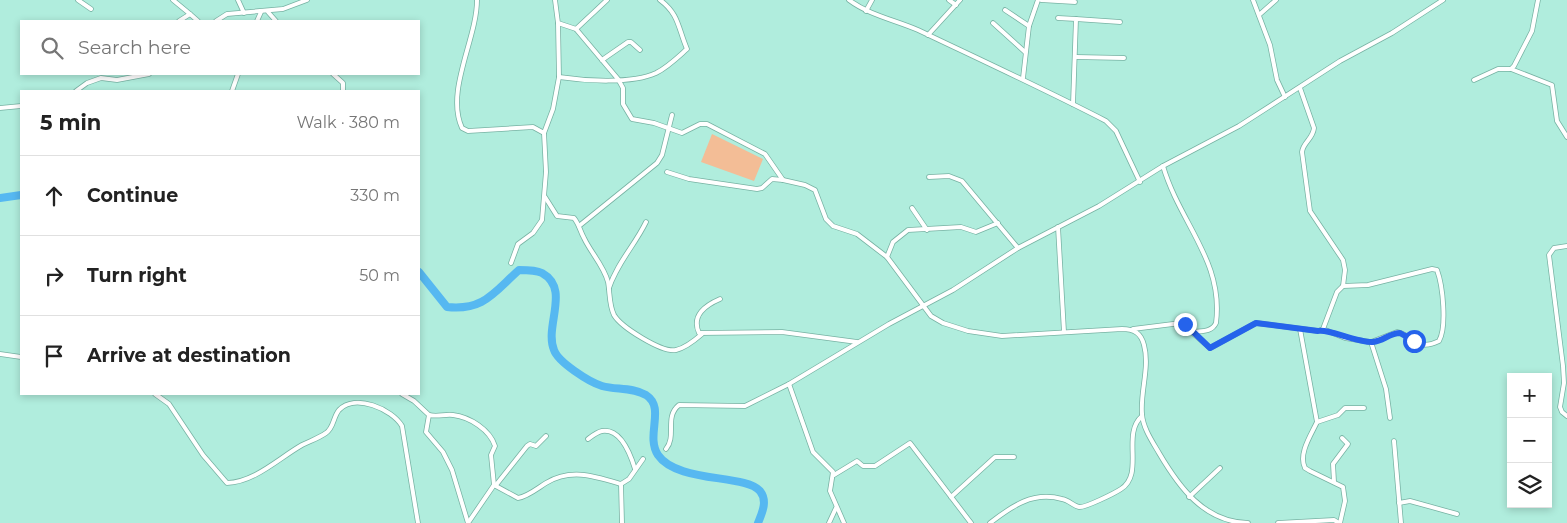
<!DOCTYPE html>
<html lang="en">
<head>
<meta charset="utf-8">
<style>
	:root { --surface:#fff; --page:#f6f6f6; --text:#222; --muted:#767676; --line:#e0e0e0 }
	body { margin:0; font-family:Montserrat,sans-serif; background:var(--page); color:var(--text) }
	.controls { position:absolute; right:15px; bottom:15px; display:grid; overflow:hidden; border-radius:0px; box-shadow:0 2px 8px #0003 }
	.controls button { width:45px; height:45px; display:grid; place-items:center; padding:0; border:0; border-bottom:1px solid var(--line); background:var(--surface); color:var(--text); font:25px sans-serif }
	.stop { position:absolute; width:15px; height:15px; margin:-11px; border:4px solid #2563eb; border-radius:50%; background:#fff }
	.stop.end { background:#2563eb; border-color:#fff; box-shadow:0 1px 5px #0008 }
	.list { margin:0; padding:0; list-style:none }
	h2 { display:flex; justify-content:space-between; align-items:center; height:65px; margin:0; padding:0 20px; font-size:21px }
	h2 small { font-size:16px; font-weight:400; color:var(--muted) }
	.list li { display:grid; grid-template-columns:32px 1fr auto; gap:15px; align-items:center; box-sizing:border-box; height:80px; padding:0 20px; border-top:1px solid var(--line) }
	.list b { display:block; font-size:19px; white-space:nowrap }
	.list em { font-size:16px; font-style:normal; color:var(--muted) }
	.icon { flex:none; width:28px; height:28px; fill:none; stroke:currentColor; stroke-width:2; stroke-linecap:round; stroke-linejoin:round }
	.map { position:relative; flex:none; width:1567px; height:523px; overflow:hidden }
	.search { position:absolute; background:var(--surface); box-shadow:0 2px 8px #0003; left:20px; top:20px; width:400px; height:55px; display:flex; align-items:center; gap:12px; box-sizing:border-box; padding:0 18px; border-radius:0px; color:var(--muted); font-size:19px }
	.panel { position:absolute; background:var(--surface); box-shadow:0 2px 8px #0003; left:20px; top:90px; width:400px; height:305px; border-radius:0px }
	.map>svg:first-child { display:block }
	.green { fill:#f3bd96 }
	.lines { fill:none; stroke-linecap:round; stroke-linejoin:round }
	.river { stroke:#56b8f1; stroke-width:8 }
	.minor-casing { stroke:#77b2a3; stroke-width:5.5 }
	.minor { stroke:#fff; stroke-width:4 }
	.route { stroke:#2563eb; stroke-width:6 }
</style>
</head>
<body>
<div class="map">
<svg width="1567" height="523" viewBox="0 0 1567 523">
	<rect width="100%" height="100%" fill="#b0eddd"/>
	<polygon class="green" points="712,134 763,159 754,181 701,162"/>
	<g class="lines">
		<g class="river">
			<polyline points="0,198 21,195"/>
			<path d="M419 272 447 307C484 311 494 292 519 270 525 270 536 270 542 273 571 289 544 326 554 350 558 362 589 382 602 386 616 390 632 387 646 395 666 408 645 435 658 455 677 483 745 474 760 491 768 501 762 513 758 523"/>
		</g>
		<g class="minor-casing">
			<g id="minor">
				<polyline points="78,0 91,9"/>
				<polyline points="173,0 190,14"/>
				<polyline points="238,0 244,13"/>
				<path d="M477 0C477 39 445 91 462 128L468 131 533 127 544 133"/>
				<path d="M555 0 558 23 576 29 618 79 623 88V104L632 119 654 123 682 133 700 124H707L765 154 783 180 805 185 815 190 826 219 833 226 857 234 887 257 931 316 943 323 968 331 1002 336 1122 329C1134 329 1141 333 1144 345 1150 367 1140 392 1142 414 1143 428 1152 441 1159 453 1179 487 1204 522 1248 523"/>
				<path d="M849 0C869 15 895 20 918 30 981 60 1044 89 1106 121L1116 131 1140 182"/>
				<polyline points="949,0 956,5"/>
				<polyline points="1041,0 1075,2"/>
				<polyline points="1253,0 1270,45 1277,80 1285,97"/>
				<polyline points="1005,10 1029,26"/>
				<polyline points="866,11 872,0"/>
				<polyline points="268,12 276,21"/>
				<polyline points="1259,15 1276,0"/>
				<polyline points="1058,18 1076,19 1073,104"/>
				<polyline points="1076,19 1120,22"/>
				<polyline points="179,21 190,14 198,21"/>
				<polyline points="216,21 227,14 283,9 307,0"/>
				<polyline points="257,21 261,12"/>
				<polyline points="993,23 1025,52"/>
				<polyline points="576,29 607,0"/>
				<polyline points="928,35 960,0"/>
				<polyline points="1076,57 1124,58"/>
				<polyline points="602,60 628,42 631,42 640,50"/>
				<polyline points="1511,69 1552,85 1557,121 1567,137"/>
				<polyline points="333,74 343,83 343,91"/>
				<path d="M559 77C585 81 632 84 656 73 668 67 678 57 687 49 678 28 679 14 660 0"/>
				<polyline points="1023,78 1029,26 1038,0"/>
				<polyline points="1474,80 1498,69 1511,69 1514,66 1532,31 1538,0"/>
				<path d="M1300 88 1314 128C1313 139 1303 142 1302 152L1310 211 1343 260 1345 270 1343 286"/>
				<polyline points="76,91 87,83 101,78 117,80 149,74"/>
				<polyline points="232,91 238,74"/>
				<polyline points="0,108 21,106"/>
				<path d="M1163 166C1180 224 1224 261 1216 323 1212 332 1202 331 1194 332"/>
				<polyline points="667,172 689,179 757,189 762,188 772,179 783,180"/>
				<polyline points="929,177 949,176 962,181 1018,248"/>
				<path d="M545 197 557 216 574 218C579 224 580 231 584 238 591 253 604 266 608 282 610 293 609 305 614 315 621 327 662 353 676 350 685 348 694 341 702 334"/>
				<polyline points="912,208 927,230"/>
				<polyline points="579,226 657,163 662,155 672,115"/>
				<polyline points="1058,227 1064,332"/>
				<polyline points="1567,246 1554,248 1549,255 1563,366 1564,383 1560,407 1562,412 1567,416"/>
				<polyline points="887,257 893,242 908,230 961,227 976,232 998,223"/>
				<polyline points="511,263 518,244 533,233 542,220 546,172 544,133 553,109 559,77 558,23"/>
				<path d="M609 288C617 263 635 245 646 222"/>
				<path d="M720 299C706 305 691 315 699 333L782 332 857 342"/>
				<path d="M1133 329 1181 323 1210 348 1256 323 1318 331 1323 329 1337 292 1343 286 1368 285 1432 269 1437 270C1443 286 1447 327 1439 341 1416 352 1415 336 1397 332L1371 342 1345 338 1323 329"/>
				<polyline points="1300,329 1317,422"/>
				<polyline points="1371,342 1386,389 1390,418"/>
				<polyline points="0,354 21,357"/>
				<polyline points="789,384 813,452 833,472 830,491 844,523"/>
				<path d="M155 394 169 404 203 455 227 483C255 482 279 458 302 445 310 441 319 438 326 433 334 428 333 417 339 410 355 393 392 409 402 426L418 523"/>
				<polyline points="402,394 414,401 429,415 426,432 443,452 452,470 468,523"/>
				<path d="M429 415C438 417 445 414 453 415 470 417 490 430 495 446L491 455 494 485"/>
				<path d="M588 439C592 436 597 432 602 431 621 428 631 456 635 469"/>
				<polyline points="1394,441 1401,523"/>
				<path d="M666 449C677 436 664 417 679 405L745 406 789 384 889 324 953 290 1018 248 1099 206 1163 166 1239 126 1340 61 1392 33 1443 0"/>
				<polyline points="834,475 857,461 863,466 875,466 910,443 971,523"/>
				<polyline points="1334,482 1333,464 1348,444 1342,438"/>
				<polyline points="621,484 622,523"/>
				<polyline points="496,485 527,446 530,444 536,446 546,436"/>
				<polyline points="951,497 995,457 1014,457"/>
				<polyline points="1189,497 1220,468"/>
				<polyline points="1399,503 1410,501 1457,514"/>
				<path d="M468 523 494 485 518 498C527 497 538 488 546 483 571 468 594 476 621 484L629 479 643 459"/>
				<polyline points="829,523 836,508"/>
				<path d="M990 523C1012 506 1033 491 1062 499 1069 500 1073 506 1079 507 1085 508 1115 493 1121 489 1145 474 1121 434 1142 416"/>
				<polyline points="1278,523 1334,520 1339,523"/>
				<path d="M1340 523 1345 501 1343 487 1310 471 1305 468C1298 454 1311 435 1317 422L1338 415 1345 408H1364"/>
			</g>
		</g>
		<use href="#minor" class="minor"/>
	</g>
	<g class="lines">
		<path class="route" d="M1185 324 1210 348 1256 323 1318 331C1327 328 1358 343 1373 342 1383 341 1390 333 1400 333L1414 341"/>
	</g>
</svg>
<div class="controls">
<button>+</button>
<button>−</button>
<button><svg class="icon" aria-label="layers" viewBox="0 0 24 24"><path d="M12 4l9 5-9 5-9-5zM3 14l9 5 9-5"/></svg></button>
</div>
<div class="stop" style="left:1414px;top:341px"></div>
<div class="stop end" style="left:1185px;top:324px"></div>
<div class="search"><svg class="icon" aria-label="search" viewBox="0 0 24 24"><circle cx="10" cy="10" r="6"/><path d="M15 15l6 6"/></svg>Search here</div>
<section class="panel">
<h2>5 min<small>Walk · 380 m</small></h2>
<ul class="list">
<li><svg class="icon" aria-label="ahead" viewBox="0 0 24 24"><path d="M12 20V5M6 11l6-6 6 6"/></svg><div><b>Continue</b></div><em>330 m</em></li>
<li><svg class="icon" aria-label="right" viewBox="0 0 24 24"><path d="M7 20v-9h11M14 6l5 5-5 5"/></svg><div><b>Turn right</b></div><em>50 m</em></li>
<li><svg class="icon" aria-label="arrive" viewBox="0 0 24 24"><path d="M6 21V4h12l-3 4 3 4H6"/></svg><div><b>Arrive at destination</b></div></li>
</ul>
</section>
</div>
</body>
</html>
